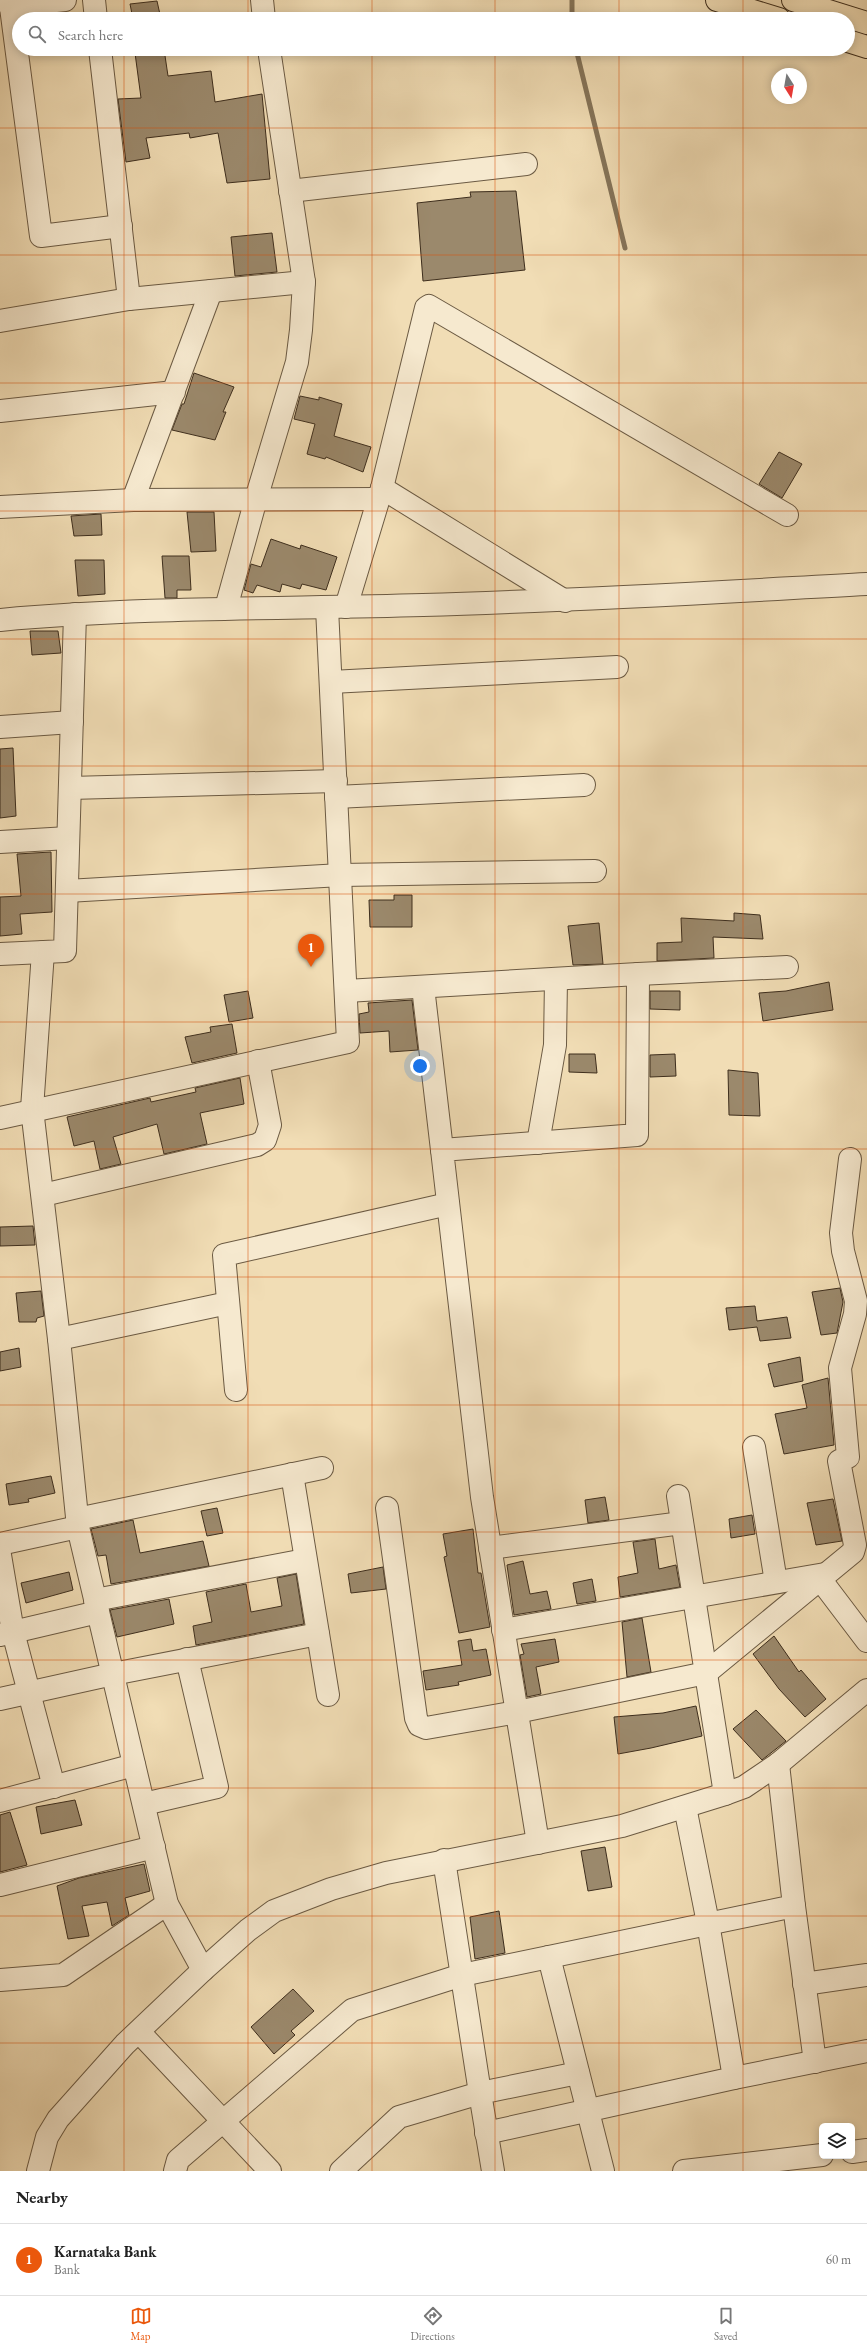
<!DOCTYPE html>
<html lang="en">
<head>
<meta charset="utf-8">
<style>
	:root { --surface:#fff; --page:#f6f6f6; --text:#222; --muted:#767676; --line:#e0e0e0; --accent:#ea580c }
	body { margin:0; font-family:"EB Garamond",serif; background:var(--page); color:var(--text) }
	.controls { position:absolute; right:12px; bottom:12px; display:grid; overflow:hidden; border-radius:6px; box-shadow:0 2px 10px #0003 }
	.controls button { width:36px; height:36px; display:grid; place-items:center; padding:0; border:0; border-bottom:1px solid var(--line); background:var(--surface); color:var(--text); font:20px sans-serif }
	.compass { position:absolute; left:771px; top:68px; width:36px; height:36px; border-radius:50%; background:var(--surface); box-shadow:0 2px 10px #0003; rotate:169deg }
	.you { position:absolute; left:420px; top:1066px; width:14px; height:14px; margin:-10px; border:3px solid #fff; border-radius:50%; background:#1a73e8; box-shadow:0 0 0 6px #1a73e833 }
	.badge { display:grid; place-items:center; width:26px; height:26px; border-radius:50%; background:var(--accent); color:#fff; font-size:13px; font-weight:700 }
	.pin { position:absolute; translate:-50% -33px; filter:drop-shadow(0 1px 2px #0008) }
	.pin::after { content:''; position:absolute; top:21px; width:14px; height:12px; background:inherit; clip-path:polygon(0 0,100% 0,50% 100%) }
	.list { margin:0; padding:0; list-style:none }
	h2 { display:flex; justify-content:space-between; align-items:center; height:52px; margin:0; padding:0 16px; font-size:17px }
	h2 small { font-size:13px; font-weight:400; color:var(--muted) }
	.list li { display:grid; grid-template-columns:26px 1fr auto; gap:12px; align-items:center; box-sizing:border-box; height:72px; padding:0 16px; border-top:1px solid var(--line) }
	.list b { display:block; font-size:15px; white-space:nowrap }
	.list p { margin:0; font-size:13px; white-space:nowrap; color:var(--muted) }
	.list em { font-size:13px; font-style:normal; color:var(--muted) }
	.icon { flex:none; width:22px; height:22px; fill:none; stroke:currentColor; stroke-width:2; stroke-linecap:round; stroke-linejoin:round }
	.map { position:relative; flex:none; width:867px; height:2171px; overflow:hidden }
	.search { position:absolute; background:var(--surface); box-shadow:0 2px 10px #0003; left:12px; right:12px; top:12px; height:44px; display:flex; align-items:center; gap:10px; box-sizing:border-box; padding:0 14px; border-radius:22px; color:var(--muted); font-size:15px }
	.sheet { height:124px; background:var(--surface) }
	nav { display:flex; justify-content:space-around; align-items:center; box-sizing:border-box; height:56px; border-top:1px solid var(--line); background:var(--surface); font-size:11px; color:var(--muted) }
	nav a { display:grid; justify-items:center; gap:2px }
	nav .on { color:var(--accent) }
	.map>svg:first-child { display:block }
	.lines { fill:none; stroke-linecap:round; stroke-linejoin:round }
	.stream { stroke:#857459; stroke-width:5 }
	.building { fill:#9b896c; stroke:#3e2e1d }
	.minor-casing { stroke:#6b5a43; stroke-width:24 }
	.highway-casing { stroke:#3e2e1d; stroke-width:24 }
	.minor { stroke:#f6e9cf; stroke-width:22 }
	.highway { stroke:#f1ddb5; stroke-width:22 }
	.grid { fill:none; stroke:#d7550e; stroke-width:1; stroke-opacity:0.55 }
</style>
</head>
<body>
<div class="map">
<svg width="867" height="2171" viewBox="0 0 867 2171">
	<rect width="100%" height="100%" fill="#f1ddb5"/>
	<filter id="stains"><feTurbulence type="fractalNoise" baseFrequency=".005" numOctaves="4"/><feColorMatrix values="0 0 0 0 .2 0 0 0 0 .09 0 0 0 0 .02 0 0 0 .5 -.17"/></filter>
	<radialGradient id="worn" r=".72"><stop offset=".6" stop-color="#630" stop-opacity="0"/><stop offset="1" stop-color="#630" stop-opacity=".3"/></radialGradient>
	<g class="lines">
		<g class="stream">
			<polyline points="572,0 572,19"/>
			<polyline points="576,49 625,248"/>
		</g>
	</g>
	<g class="building">
		<polygon points="157,1 161,19 133,19 130,4"/>
		<polygon points="137,49 164,49 168,76 211,71 215,102 262,94 270,179 227,183 218,133 190,138 189,133 146,138 150,158 126,162 118,99 141,98 135,53 137,53"/>
		<polygon points="516,191 525,270 423,281 417,203 471,197 470,192"/>
		<polygon points="272,233 277,272 235,276 231,237"/>
		<polygon points="194,373 234,387 223,412 226,412 215,440 172,430 182,404 184,404"/>
		<polygon points="300,396 319,400 319,397 342,404 334,436 371,447 363,472 326,457 325,459 307,454 315,424 294,419"/>
		<polygon points="779,452 802,464 782,498 759,484"/>
		<polygon points="187,512 214,512 216,551 191,552"/>
		<polygon points="101,514 102,535 74,536 71,516"/>
		<polygon points="271,539 300,549 301,545 337,557 326,590 302,584 300,589 282,584 280,592 257,585 253,593 244,590 251,564 261,567"/>
		<polygon points="162,556 189,556 191,590 177,590 177,598 165,598"/>
		<polygon points="75,560 104,560 105,594 78,596"/>
		<polygon points="30,631 58,631 61,653 32,655"/>
		<polygon points="13,748 16,816 0,818 0,749"/>
		<polygon points="51,852 52,912 20,914 22,934 0,936 0,897 21,896 17,854"/>
		<polygon points="394,895 412,895 412,927 370,927 369,900 394,900"/>
		<polygon points="734,913 760,915 763,939 713,937 714,958 657,961 657,943 682,942 681,918 734,921"/>
		<polygon points="599,923 603,964 573,965 568,926"/>
		<polygon points="829,982 833,1010 763,1021 759,993 786,991"/>
		<polygon points="248,991 253,1018 229,1022 224,995"/>
		<polygon points="650,991 680,991 680,1010 650,1009"/>
		<polygon points="412,1000 418,1050 390,1052 389,1031 360,1033 359,1014 369,1012 368,1003"/>
		<polygon points="232,1024 237,1053 192,1063 185,1037 211,1032 210,1027"/>
		<polygon points="569,1054 595,1054 597,1073 569,1072"/>
		<polygon points="675,1054 676,1076 650,1077 650,1055"/>
		<polygon points="728,1070 758,1073 760,1116 729,1115"/>
		<polygon points="240,1078 244,1104 200,1113 207,1144 164,1154 157,1124 113,1137 121,1164 100,1169 94,1141 74,1146 67,1117 150,1098 151,1102 196,1092 195,1088"/>
		<polygon points="33,1226 35,1245 0,1246 0,1227"/>
		<polygon points="840,1288 843,1302 837,1333 821,1335 812,1292"/>
		<polygon points="41,1291 44,1316 37,1318 36,1322 19,1322 16,1293"/>
		<polygon points="755,1306 757,1321 787,1317 791,1338 760,1341 757,1327 729,1330 726,1308"/>
		<polygon points="19,1348 21,1367 0,1371 0,1352"/>
		<polygon points="800,1357 803,1381 774,1387 768,1364"/>
		<polygon points="828,1378 834,1445 784,1454 775,1414 807,1408 802,1385"/>
		<polygon points="51,1476 55,1493 28,1499 29,1502 9,1505 6,1484"/>
		<polygon points="605,1497 609,1520 588,1523 585,1500"/>
		<polygon points="833,1499 842,1541 816,1545 807,1503"/>
		<polygon points="217,1508 223,1533 207,1536 201,1511"/>
		<polygon points="752,1515 755,1534 731,1538 729,1519"/>
		<polygon points="133,1520 140,1553 203,1541 209,1566 111,1584 106,1555 98,1556 91,1529"/>
		<polygon points="473,1529 478,1573 481,1573 490,1627 459,1633 444,1557 447,1556 443,1534"/>
		<polygon points="655,1539 659,1569 676,1565 680,1587 620,1597 618,1577 638,1573 633,1542"/>
		<polygon points="523,1561 530,1594 547,1591 551,1609 514,1615 507,1565"/>
		<polygon points="383,1567 386,1589 351,1593 348,1574"/>
		<polygon points="69,1572 73,1590 26,1603 21,1583"/>
		<polygon points="296,1574 304,1624 196,1645 193,1626 212,1622 206,1592 246,1584 251,1612 282,1606 277,1578"/>
		<polygon points="592,1579 596,1601 577,1604 573,1583"/>
		<polygon points="169,1599 174,1624 117,1637 110,1610"/>
		<polygon points="642,1618 651,1672 627,1677 622,1622"/>
		<polygon points="774,1636 799,1672 801,1670 826,1699 805,1717 779,1689 753,1654"/>
		<polygon points="471,1639 473,1651 486,1649 491,1675 458,1682 459,1685 426,1690 423,1671 462,1665 458,1641"/>
		<polygon points="555,1639 559,1662 536,1667 541,1694 527,1697 520,1655 524,1654 521,1644"/>
		<polygon points="696,1706 702,1736 651,1748 618,1754 614,1717 663,1713"/>
		<polygon points="756,1710 786,1741 762,1760 733,1729"/>
		<polygon points="75,1800 82,1825 41,1834 36,1807"/>
		<polygon points="10,1812 27,1865 0,1872 0,1815"/>
		<polygon points="605,1847 612,1887 588,1891 581,1851"/>
		<polygon points="144,1864 150,1891 125,1898 129,1915 112,1926 107,1902 82,1906 89,1936 68,1939 57,1886 79,1878"/>
		<polygon points="499,1911 505,1953 475,1959 470,1917"/>
		<polygon points="293,1989 314,2011 291,2031 295,2035 274,2054 251,2027"/>
	</g>
	<g class="lines">
		<g class="minor-casing">
			<g id="minor">
				<polyline points="10,0 41,236 121,226"/>
				<polyline points="94,0 96,19"/>
				<polyline points="262,0 264,19"/>
				<polyline points="10,6 65,0"/>
				<polyline points="290,191 526,164"/>
				<polyline points="129,299 304,282"/>
				<polyline points="0,321 129,299 100,49"/>
				<polyline points="0,411 174,392"/>
				<polyline points="382,488 565,601"/>
				<polyline points="133,500 211,291"/>
				<polyline points="0,507 133,500 378,499"/>
				<polyline points="346,607 382,488 426,308 429,306 787,515"/>
				<polyline points="226,608 256,499 297,362 301,330 304,282 269,49"/>
				<path d="M0 620C141 607 282 609 423 605 571 601 719 592 867 584"/>
				<polyline points="331,682 617,667"/>
				<polyline points="0,727 72,722"/>
				<polyline points="70,788 336,781"/>
				<polyline points="336,797 584,785"/>
				<polyline points="0,842 68,838"/>
				<polyline points="67,891 341,875 595,871"/>
				<polyline points="43,952 32,1109 59,1339 78,1527 167,1904 203,1970"/>
				<polyline points="0,954 65,951 75,614"/>
				<polyline points="638,974 787,967"/>
				<polyline points="423,987 442,1150"/>
				<polyline points="346,991 638,974 637,1135 442,1150 482,1497 538,1843"/>
				<polyline points="0,1118 348,1042 327,608"/>
				<polyline points="538,1143 555,1045 556,979"/>
				<polyline points="43,1195 257,1145 265,1140 270,1125 258,1061"/>
				<polyline points="59,1339 228,1303"/>
				<polyline points="236,1390 224,1255 448,1204"/>
				<polyline points="754,1447 776,1582"/>
				<polyline points="292,1474 328,1695"/>
				<polyline points="678,1496 725,1794"/>
				<polyline points="387,1508 416,1718 419,1725 426,1728 517,1712 706,1673 853,1552 855,1545 839,1461 848,1457 840,1368 855,1314 856,1301 843,1251 841,1233 850,1159"/>
				<polyline points="77,1519 322,1468"/>
				<polyline points="0,1544 78,1527"/>
				<polyline points="490,1548 682,1523"/>
				<polyline points="0,1555 13,1632 54,1787"/>
				<polyline points="820,1579 867,1641"/>
				<polyline points="95,1600 305,1560"/>
				<polyline points="503,1630 825,1574"/>
				<polyline points="0,1635 98,1612"/>
				<polyline points="0,1699 113,1674 318,1634"/>
				<polyline points="0,1801 134,1765"/>
				<polyline points="144,1804 217,1787 187,1659"/>
				<polyline points="0,1885 154,1847"/>
				<polyline points="794,1906 815,2062"/>
				<polyline points="549,1957 603,2171"/>
				<polyline points="0,1980 63,1975 167,1904"/>
				<polyline points="804,1984 867,1975"/>
				<polyline points="139,2032 270,2171"/>
				<polyline points="734,2078 867,2051"/>
				<polyline points="486,2133 734,2078 708,1923 685,1807"/>
				<polyline points="852,2152 867,2150"/>
				<polyline points="38,2171 47,2137 58,2119 125,2044 203,1970 248,1930 274,1911 331,1889 386,1873 622,1826 725,1794 744,1787 778,1764 867,1690"/>
				<polyline points="175,2171 178,2160 352,2010 462,1975 794,1906 778,1764"/>
				<polyline points="341,2171 399,2117 480,2093 444,1860"/>
				<polyline points="493,2171 480,2093 578,2073"/>
				<polyline points="684,2171 822,2155"/>
			</g>
		</g>
		<g class="highway-casing">
			<g id="highway">
				<polyline points="717,0 779,19"/>
				<polyline points="793,0 867,23"/>
				<polyline points="848,41 867,47"/>
			</g>
		</g>
		<use href="#minor" class="minor"/>
		<use href="#highway" class="highway"/>
	</g>
	<path class="grid" d="M124 0V19M248 0V19M372 0V19M495 0V19M619 0V19M743 0V19M124 49V2171M248 49V2171M372 49V2171M495 49V2171M619 49V2171M743 49V2171M0 128H867M0 255H867M0 383H867M0 511H867M0 639H867M0 766H867M0 894H867M0 1022H867M0 1149H867M0 1277H867M0 1405H867M0 1532H867M0 1660H867M0 1788H867M0 1916H867M0 2043H867"/>
	<rect width="100%" height="100%" filter="url(#stains)"/>
	<rect width="100%" height="100%" fill="url(#worn)"/>
</svg>
<div class="controls">
<button><svg class="icon" aria-label="layers" viewBox="0 0 24 24"><path d="M12 4l9 5-9 5-9-5zM3 14l9 5 9-5"/></svg></button>
</div>
<svg class="compass" viewBox="-18 -18 36 36"><path d="M0-13l5 13h-10z" fill="#e53935"/><path d="M0 13l5-13h-10z" fill="#767676"/></svg>
<div class="you"></div>
<div class="pin badge" style="left:311px;top:967px">1</div>
<div class="search"><svg class="icon" aria-label="search" viewBox="0 0 24 24"><circle cx="10" cy="10" r="6"/><path d="M15 15l6 6"/></svg>Search here</div>
</div>
<section class="sheet">
<h2>Nearby<small></small></h2>
<ul class="list">
<li><span class="badge">1</span><div><b>Karnataka Bank</b><p>Bank</p></div><em>60 m</em></li>
</ul>
</section>
<nav>
<a class="on"><svg class="icon" aria-label="map" viewBox="0 0 24 24"><path d="M3 6l6-2 6 2 6-2v14l-6 2-6-2-6 2zM9 4v14M15 6v14"/></svg>Map</a>
<a><svg class="icon" aria-label="directions" viewBox="0 0 24 24"><path d="M12 3l9 9-9 9-9-9zM9 14v-3h6M13 9l2 2-2 2"/></svg>Directions</a>
<a><svg class="icon" aria-label="saved" viewBox="0 0 24 24"><path d="M7 4h10v16l-5-4-5 4z"/></svg>Saved</a>
</nav>
</body>
</html>
